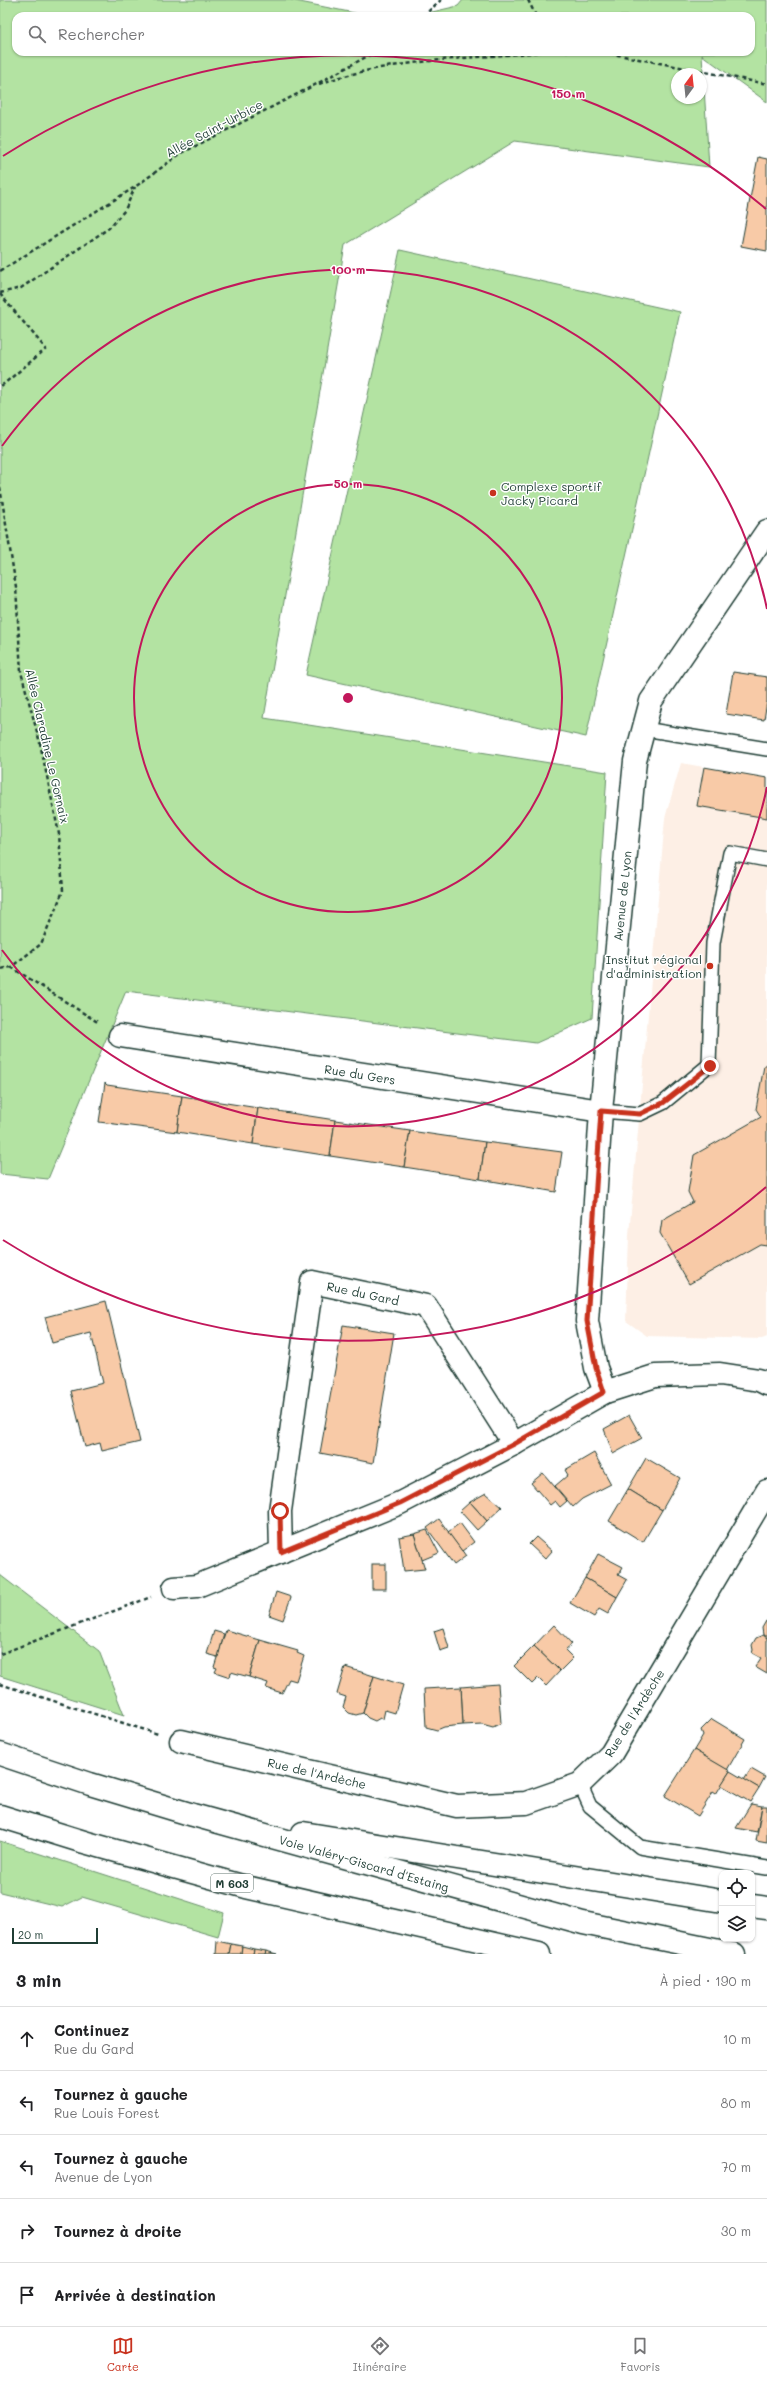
<!DOCTYPE html>
<html lang="fr">
<head>
<meta charset="utf-8">
<style>
	:root { --surface:#fff; --page:#f6f6f6; --text:#202124; --muted:#757577; --line:#e0e0e0; --accent:#c8321e }
	body { margin:0; font-family:Mali,sans-serif; background:var(--page); color:var(--text) }
	.controls { position:absolute; right:12px; bottom:12px; display:grid; overflow:hidden; border-radius:8px; box-shadow:0 1px 3px #0004 }
	.controls button { width:36px; height:36px; display:grid; place-items:center; padding:0; border:0; border-bottom:1px solid var(--line); background:var(--surface); color:var(--text); font:20px sans-serif }
	.compass { position:absolute; left:671px; top:68px; width:36px; height:36px; border-radius:50%; background:var(--surface); box-shadow:0 1px 3px #0004; rotate:15deg }
	.scale { position:absolute; left:12px; bottom:10px; width:86px; box-sizing:border-box; padding-left:4px; border:2px solid #1f3d34; border-top:0; font-size:11px; line-height:14px; white-space:nowrap; color:#1f3d34; -webkit-text-stroke:3px #fff; paint-order:stroke }
	.stop { position:absolute; width:12px; height:12px; margin:-9px; border:3px solid #c8321e; border-radius:50%; background:#fff }
	.stop.end { background:#c8321e; border-color:#fff; box-shadow:0 1px 4px #0008 }
	.list { margin:0; padding:0; list-style:none }
	h2 { display:flex; justify-content:space-between; align-items:center; height:52px; margin:0; padding:0 16px; font-size:17px }
	h2 small { font-size:13px; font-weight:400; color:var(--muted) }
	.list li { display:grid; grid-template-columns:26px 1fr auto; gap:12px; align-items:center; box-sizing:border-box; height:64px; padding:0 16px; border-top:1px solid var(--line) }
	.list b { display:block; font-size:15px; white-space:nowrap }
	.list p { margin:0; font-size:13px; white-space:nowrap; color:var(--muted) }
	.list em { font-size:13px; font-style:normal; color:var(--muted) }
	.icon { flex:none; width:22px; height:22px; fill:none; stroke:currentColor; stroke-width:2; stroke-linecap:round; stroke-linejoin:round }
	.map { position:relative; flex:none; width:767px; height:1954px; overflow:hidden }
	.search { position:absolute; background:var(--surface); box-shadow:0 1px 3px #0004; left:12px; right:12px; top:12px; height:44px; display:flex; align-items:center; gap:10px; box-sizing:border-box; padding:0 14px; border-radius:12px; color:var(--muted); font-size:15px }
	.sheet { height:372px; background:var(--surface) }
	nav { display:flex; justify-content:space-around; align-items:center; box-sizing:border-box; height:56px; border-top:1px solid var(--line); background:var(--surface); font-size:11px; color:var(--muted) }
	nav a { display:grid; justify-items:center; gap:2px }
	nav .on { color:var(--accent) }
	.map>svg:first-child { display:block }
	.built { fill:#fdefe5 }
	.green { fill:#b3e3a2; stroke:#69906b; fill-rule:evenodd }
	.building { fill:#f8caa7; stroke:#1f3d34 }
	.lines { fill:none; stroke-linecap:round; stroke-linejoin:round }
	.service-casing { stroke:#1f3d34; stroke-width:16 }
	.minor-casing { stroke:#1f3d34; stroke-width:25 }
	.trunk-casing { stroke:#1f3d34; stroke-width:25 }
	.path { stroke:#1f3d34; stroke-width:2.5; stroke-dasharray:4 3; stroke-linecap:butt }
	.service { stroke:#fff; stroke-width:13 }
	.minor { stroke:#fff; stroke-width:22 }
	.trunk { stroke:#fff; stroke-width:22 }
	.route { stroke:#c8321e; stroke-width:5 }
	.ring { fill:none; stroke:#c2185b; stroke-width:2 }
	.poi-dot { fill:#c8321e; stroke:#fff; stroke-width:1.5 }
	.labels { text-anchor:middle; dominant-baseline:central; stroke-width:3; stroke-linejoin:round; paint-order:stroke }
	.shield { fill:#fff; stroke:#627771; stroke-width:1 }
	.shield-label { font-size:11px; font-weight:bold; fill:#1f3d34 }
	.street-label { font-size:12px; fill:#1f3d34; stroke:#fff }
	.poi-label { font-size:12px; fill:#1f3d34; stroke:#fff; text-anchor:start }
	.centre { fill:#c2185b; stroke:#fff; stroke-width:2 }
	.ring-label { font-size:12px; text-anchor:middle; font-weight:bold; fill:#c2185b; stroke:#fff; stroke-width:3; stroke-linejoin:round; paint-order:stroke }
</style>
</head>
<body>
<div class="map">
<svg width="767" height="1954" viewBox="0 0 767 1954">
	<rect width="100%" height="100%" fill="#fff"/>
	<filter id="ink" filterUnits="userSpaceOnUse"><feTurbulence type="fractalNoise" baseFrequency=".025" numOctaves="2"/><feDisplacementMap in="SourceGraphic" scale="8" xChannelSelector="R" yChannelSelector="G"/><feConvolveMatrix kernelMatrix="1 2 1 2 8 2 1 2 1" color-interpolation-filters="sRGB"/></filter>
	<g filter="url(#ink)">
		<polygon class="built" points="681,763 767,778 767,1337 762,1339 647,1336 626,1321 629,1235 665,818"/>
		<g class="green">
			<path d="M0 0H290L369 16H16V52H751V16H415L458 6 463 0H767V102L702 55 709 167 515 141 345 245 264 718 607 772 592 1018 536 1043 126 991 48 1179 0 1174ZM677 74H701V98H677Z"/>
			<polygon points="400,250 680,312 586,737 306,675"/>
			<polygon points="0,1575 99,1651 124,1715 0,1676"/>
			<polygon points="0,1841 224,1913 218,1937 82,1897 62,1907 0,1892"/>
		</g>
		<g class="building">
			<polygon points="758,157 767,159 767,251 741,246"/>
			<polygon points="733,672 767,677 767,701 764,720 726,714"/>
			<polygon points="704,767 767,778 767,818 697,806"/>
			<polygon points="767,1064 767,1245 760,1244 689,1284 660,1233 662,1220 693,1202 688,1192 694,1155 761,1117 756,1109 764,1066"/>
			<polygon points="105,1083 107,1085 182,1096 177,1132 99,1122"/>
			<polygon points="182,1096 258,1108 253,1144 177,1132"/>
			<polygon points="258,1108 335,1120 330,1156 253,1144"/>
			<polygon points="335,1120 410,1131 404,1167 330,1156"/>
			<polygon points="410,1131 485,1142 480,1179 404,1167"/>
			<polygon points="485,1142 562,1152 556,1192 480,1179"/>
			<polygon points="106,1301 140,1442 102,1451 100,1443 85,1447 71,1391 103,1383 91,1333 52,1343 45,1317"/>
			<polygon points="343,1325 394,1333 373,1463 320,1453"/>
			<polygon points="629,1415 642,1438 613,1454 604,1429"/>
			<polygon points="594,1453 611,1484 582,1499 573,1507 555,1486 568,1475 565,1470"/>
			<polygon points="646,1458 680,1478 662,1510 628,1489"/>
			<polygon points="543,1473 567,1501 560,1507 555,1501 550,1505 531,1483"/>
			<polygon points="628,1489 662,1510 643,1542 609,1521"/>
			<polygon points="486,1493 502,1507 487,1521 470,1502"/>
			<polygon points="470,1502 487,1521 477,1530 460,1511"/>
			<polygon points="439,1519 466,1556 454,1565 427,1528"/>
			<polygon points="460,1523 474,1542 462,1551 448,1532"/>
			<polygon points="427,1530 439,1553 422,1560 414,1534"/>
			<polygon points="414,1534 425,1569 404,1571 399,1537"/>
			<polygon points="536,1537 552,1551 545,1559 529,1544"/>
			<polygon points="598,1554 623,1567 618,1575 627,1580 617,1597 585,1578"/>
			<rect x="372" y="1564" width="14" height="25"/>
			<polygon points="585,1578 617,1597 608,1614 599,1609 594,1617 570,1603"/>
			<polygon points="276,1592 291,1597 283,1620 269,1615"/>
			<polygon points="766,1621 767,1621 767,1638 763,1635 762,1628"/>
			<polygon points="554,1625 572,1644 565,1650 573,1658 560,1671 534,1646"/>
			<polygon points="443,1628 449,1648 440,1651 434,1631"/>
			<polygon points="226,1630 260,1640 249,1677 231,1672 230,1677 215,1672 217,1668 214,1667"/>
			<polygon points="214,1631 224,1634 218,1657 207,1654"/>
			<polygon points="763,1635 767,1638 767,1674 755,1667 761,1658 752,1653 753,1650 752,1645 756,1638"/>
			<polygon points="260,1640 298,1651 297,1653 304,1656 296,1681 289,1679 282,1693 266,1688 268,1683 249,1677"/>
			<polygon points="534,1646 560,1671 546,1686 538,1678 532,1684 514,1666"/>
			<polygon points="345,1667 374,1676 363,1713 356,1715 349,1713 343,1707 346,1697 337,1694"/>
			<polygon points="374,1676 403,1685 395,1713 385,1710 383,1719 380,1718 375,1721 368,1718 363,1713"/>
			<polygon points="498,1684 501,1723 493,1727 482,1724 463,1725 461,1687"/>
			<polygon points="461,1687 463,1725 444,1727 437,1730 426,1727 424,1689"/>
			<polygon points="712,1719 745,1739 727,1770 694,1750 703,1735 701,1730"/>
			<polygon points="694,1750 730,1771 716,1794 713,1792 698,1816 665,1796"/>
			<polygon points="751,1769 765,1777 759,1788 744,1780"/>
			<polygon points="730,1771 759,1788 750,1802 721,1785"/>
			<polygon points="751,1804 762,1806 757,1832 736,1828"/>
			<polygon points="762,1806 767,1806 767,1843 756,1841"/>
			<polygon points="217,1941 231,1944 229,1954 216,1954"/>
			<polygon points="231,1944 242,1946 241,1954 229,1954"/>
			<polygon points="242,1946 254,1949 253,1954 241,1954"/>
			<polygon points="254,1949 266,1951 265,1954 253,1954"/>
			<polygon points="266,1951 277,1954 265,1954"/>
		</g>
		<g class="lines">
			<g class="service-casing">
				<g id="service">
					<polyline points="644,729 767,749"/>
					<polyline points="601,1111 640,1114 663,1103 709,1065 713,943 730,853 767,860"/>
					<polyline points="580,1784 590,1806 640,1847 767,1868"/>
				</g>
			</g>
			<g class="minor-casing">
				<g id="minor">
					<polyline points="120,1036 601,1111"/>
					<polyline points="605,1392 596,1368 587,1321 601,1111 635,761 651,701 767,531"/>
					<polyline points="281,1552 280,1511 312,1282 426,1306 514,1444"/>
					<polyline points="174,1588 197,1586 400,1503 514,1444 605,1392 655,1376 720,1374 759,1380 767,1384"/>
					<polyline points="181,1741 457,1806 526,1803 580,1784 611,1754 767,1491"/>
				</g>
			</g>
			<g class="trunk-casing">
				<g id="trunk">
					<polyline points="0,1754 90,1784 193,1815 583,1923 734,1954"/>
					<polyline points="0,1816 84,1842 246,1887 539,1954"/>
					<polyline points="303,1833 722,1901"/>
					<polyline points="752,1906 767,1908"/>
				</g>
			</g>
			<g class="path">
				<polyline points="528,0 536,16"/>
				<polyline points="423,16 441,0"/>
				<polyline points="603,52 767,84"/>
				<path d="M319 84C389 59 467 59 541 52"/>
				<polyline points="0,271 135,187 180,154 311,87 375,52"/>
				<polyline points="0,293 21,288 109,228 125,210 135,187"/>
				<polyline points="0,294 46,349 0,387"/>
				<polyline points="0,487 16,587 21,672 40,743 59,834 63,891 41,944 11,967 0,969"/>
				<polyline points="11,967 99,1023"/>
				<polyline points="0,1654 151,1597"/>
				<polyline points="0,1684 158,1734"/>
			</g>
			<use href="#service" class="service"/>
			<use href="#minor" class="minor"/>
			<use href="#trunk" class="trunk"/>
		</g>
	</g>
	<g class="lines" filter="url(#ink)">
		<polyline class="route" points="280,1511 281,1552 400,1503 514,1444 604,1392 596,1368 587,1321 601,1111 640,1114 663,1103 710,1066"/>
	</g>
	<g class="ring">
		<circle cx="348" cy="698" r="214"/>
		<path d="M767 787A428 428 0 0 1 2 950M2 446A428 428 0 0 1 767 609"/>
		<path d="M766 1187A643 643 0 0 1 3 1240M3 156A643 643 0 0 1 766 209"/>
	</g>
	<g class="poi-dot">
		<circle cx="493" cy="493" r="4"/>
		<circle cx="710" cy="966" r="4"/>
	</g>
	<g class="labels">
		<rect class="shield" x="211" y="1874" width="42" height="18" rx="3"/>
		<g class="shield-label">
			<text x="232" y="1883">M 603</text>
		</g>
		<g class="street-label">
			<text transform="translate(214 128) rotate(-28)">Allée Saint-Urbice</text>
			<text transform="translate(48 746) rotate(77)">Allée Claradine Le Gornaix</text>
			<text transform="translate(622 896) rotate(-84)">Avenue de Lyon</text>
			<text transform="translate(360 1074) rotate(9)">Rue du Gers</text>
			<text transform="translate(363 1293) rotate(12)">Rue du Gard</text>
			<text transform="translate(634 1713) rotate(-58)">Rue de l'Ardèche</text>
			<text transform="translate(317 1773) rotate(13)">Rue de l'Ardèche</text>
			<text transform="translate(364 1863) rotate(16)">Voie Valéry-Giscard d'Estaing</text>
		</g>
		<g class="poi-label">
			<text x="501" y="486">Complexe sportif<tspan x="501" dy="14">Jacky Picard</tspan></text>
			<text x="702" y="959" text-anchor="end">Institut régional<tspan x="702" dy="14">d'administration</tspan></text>
		</g>
	</g>
	<circle cx="348" cy="698" r="6" class="centre"/>
	<g class="ring-label">
		<text x="568" y="98">150 m</text>
		<text x="348" y="274">100 m</text>
		<text x="348" y="488">50 m</text>
	</g>
</svg>
<div class="controls">
<button><svg class="icon" aria-label="locate" viewBox="0 0 24 24"><circle cx="12" cy="12" r="6"/><path d="M12 2v4M12 18v4M2 12h4M18 12h4"/></svg></button>
<button><svg class="icon" aria-label="layers" viewBox="0 0 24 24"><path d="M12 4l9 5-9 5-9-5zM3 14l9 5 9-5"/></svg></button>
</div>
<svg class="compass" viewBox="-18 -18 36 36"><path d="M0-13l5 13h-10z" fill="#e53935"/><path d="M0 13l5-13h-10z" fill="#757577"/></svg>
<div class="scale">20 m</div>
<div class="stop" style="left:280px;top:1511px"></div>
<div class="stop end" style="left:710px;top:1066px"></div>
<div class="search"><svg class="icon" aria-label="search" viewBox="0 0 24 24"><circle cx="10" cy="10" r="6"/><path d="M15 15l6 6"/></svg>Rechercher</div>
</div>
<section class="sheet">
<h2>3 min<small>À pied · 190 m</small></h2>
<ul class="list">
<li><svg class="icon" aria-label="ahead" viewBox="0 0 24 24"><path d="M12 20V5M6 11l6-6 6 6"/></svg><div><b>Continuez</b><p>Rue du Gard</p></div><em>10 m</em></li>
<li><svg class="icon" aria-label="left" viewBox="0 0 24 24"><path d="M17 20v-9H6M10 6l-5 5 5 5"/></svg><div><b>Tournez à gauche</b><p>Rue Louis Forest</p></div><em>80 m</em></li>
<li><svg class="icon" aria-label="left" viewBox="0 0 24 24"><path d="M17 20v-9H6M10 6l-5 5 5 5"/></svg><div><b>Tournez à gauche</b><p>Avenue de Lyon</p></div><em>70 m</em></li>
<li><svg class="icon" aria-label="right" viewBox="0 0 24 24"><path d="M7 20v-9h11M14 6l5 5-5 5"/></svg><div><b>Tournez à droite</b></div><em>30 m</em></li>
<li><svg class="icon" aria-label="arrive" viewBox="0 0 24 24"><path d="M6 21V4h12l-3 4 3 4H6"/></svg><div><b>Arrivée à destination</b></div></li>
</ul>
</section>
<nav>
<a class="on"><svg class="icon" aria-label="map" viewBox="0 0 24 24"><path d="M3 6l6-2 6 2 6-2v14l-6 2-6-2-6 2zM9 4v14M15 6v14"/></svg>Carte</a>
<a><svg class="icon" aria-label="directions" viewBox="0 0 24 24"><path d="M12 3l9 9-9 9-9-9zM9 14v-3h6M13 9l2 2-2 2"/></svg>Itinéraire</a>
<a><svg class="icon" aria-label="saved" viewBox="0 0 24 24"><path d="M7 4h10v16l-5-4-5 4z"/></svg>Favoris</a>
</nav>
</body>
</html>
